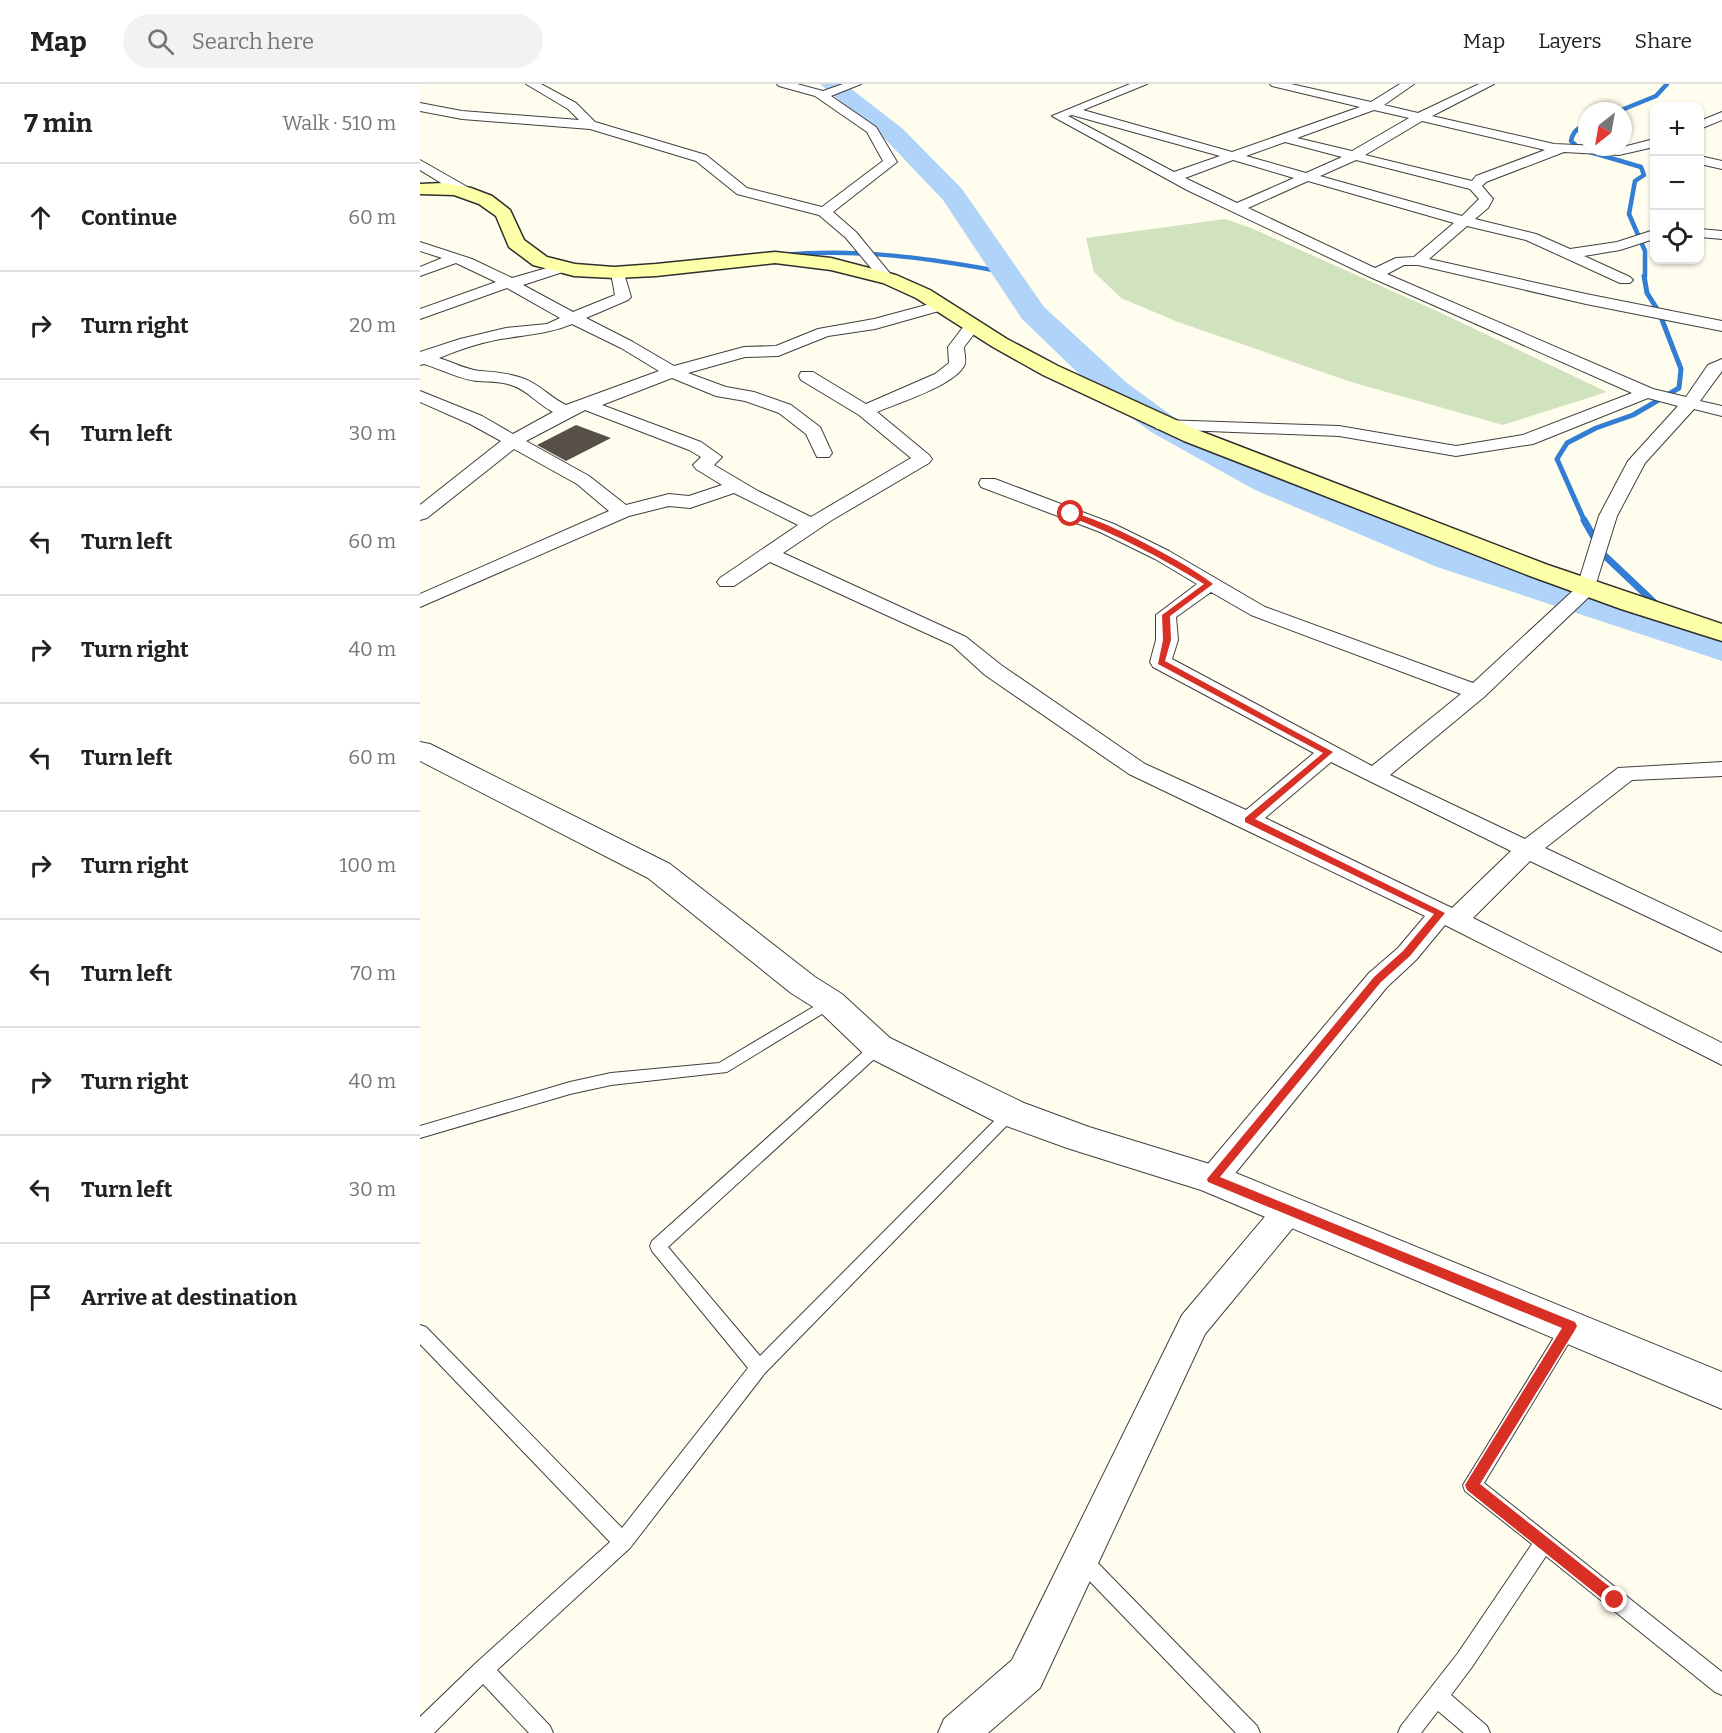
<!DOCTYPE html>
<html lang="en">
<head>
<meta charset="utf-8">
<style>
	:root { --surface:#fff; --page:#f2f2f2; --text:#222; --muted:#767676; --line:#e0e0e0 }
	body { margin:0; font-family:Bitter,serif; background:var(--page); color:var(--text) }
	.controls { position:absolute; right:18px; top:18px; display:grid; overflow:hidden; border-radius:12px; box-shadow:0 2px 4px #0004 }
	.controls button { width:54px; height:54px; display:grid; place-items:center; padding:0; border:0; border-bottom:2px solid var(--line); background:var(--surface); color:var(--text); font:30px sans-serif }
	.compass { position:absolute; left:1158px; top:18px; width:54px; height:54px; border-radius:50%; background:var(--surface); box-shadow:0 2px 4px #0004; rotate:211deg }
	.stop { position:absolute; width:18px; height:18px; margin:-14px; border:4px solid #d93025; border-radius:50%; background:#fff }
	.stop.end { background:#d93025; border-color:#fff; box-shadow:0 2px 6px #0008 }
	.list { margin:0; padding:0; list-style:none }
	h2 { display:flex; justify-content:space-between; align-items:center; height:78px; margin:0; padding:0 24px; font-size:26px }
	h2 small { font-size:20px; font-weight:400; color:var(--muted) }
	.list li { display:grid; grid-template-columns:39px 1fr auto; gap:18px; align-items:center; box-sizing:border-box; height:108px; padding:0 24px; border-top:2px solid var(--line) }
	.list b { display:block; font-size:22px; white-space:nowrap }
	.list em { font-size:20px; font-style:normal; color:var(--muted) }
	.icon { flex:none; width:33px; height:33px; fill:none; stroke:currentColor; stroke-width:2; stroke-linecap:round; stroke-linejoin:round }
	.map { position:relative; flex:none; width:1302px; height:1649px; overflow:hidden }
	header { display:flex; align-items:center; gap:36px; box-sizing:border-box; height:84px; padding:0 30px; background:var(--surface); border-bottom:2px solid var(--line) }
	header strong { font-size:28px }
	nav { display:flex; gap:33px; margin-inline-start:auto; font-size:21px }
	.search { width:420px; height:54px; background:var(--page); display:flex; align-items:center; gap:15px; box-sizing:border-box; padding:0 21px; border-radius:33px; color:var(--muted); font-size:22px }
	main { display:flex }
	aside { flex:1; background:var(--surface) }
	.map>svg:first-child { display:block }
	.cemetery { fill:#d1e2be }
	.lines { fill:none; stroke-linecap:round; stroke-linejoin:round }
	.stream-far2 { stroke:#337ed4; stroke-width:4.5 }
	.stream-far1 { stroke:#337ed4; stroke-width:5 }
	.stream { stroke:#337ed4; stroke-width:7 }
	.river { fill:#b0d4f9; fill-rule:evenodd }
	.building { fill:#575049 }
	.service-casing { stroke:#404040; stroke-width:2 }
	.minor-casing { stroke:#404040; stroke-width:2 }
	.tertiary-casing { stroke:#404040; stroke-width:2 }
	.secondary-casing { stroke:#2f2f2f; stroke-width:3 }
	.service { fill:#fff; fill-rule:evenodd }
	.minor { fill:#fff; fill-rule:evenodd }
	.tertiary { fill:#fff; fill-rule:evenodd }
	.secondary { fill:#fdffa9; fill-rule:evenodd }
	.route { fill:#d93025 }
</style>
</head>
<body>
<header>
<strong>Map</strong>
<div class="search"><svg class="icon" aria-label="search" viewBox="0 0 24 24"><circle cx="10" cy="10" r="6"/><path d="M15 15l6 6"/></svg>Search here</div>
<nav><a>Map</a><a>Layers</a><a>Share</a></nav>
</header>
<main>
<aside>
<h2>7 min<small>Walk · 510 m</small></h2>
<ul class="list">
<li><svg class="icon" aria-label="ahead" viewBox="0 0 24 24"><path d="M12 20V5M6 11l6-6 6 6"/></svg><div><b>Continue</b></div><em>60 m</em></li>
<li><svg class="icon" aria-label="right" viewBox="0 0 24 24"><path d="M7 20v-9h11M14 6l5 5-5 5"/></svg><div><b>Turn right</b></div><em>20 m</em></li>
<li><svg class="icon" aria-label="left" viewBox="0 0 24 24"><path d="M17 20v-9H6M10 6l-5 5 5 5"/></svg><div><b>Turn left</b></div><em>30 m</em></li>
<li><svg class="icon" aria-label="left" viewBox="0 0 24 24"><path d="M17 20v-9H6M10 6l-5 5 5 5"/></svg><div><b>Turn left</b></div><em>60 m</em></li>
<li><svg class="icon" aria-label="right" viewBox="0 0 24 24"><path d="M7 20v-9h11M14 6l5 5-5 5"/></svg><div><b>Turn right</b></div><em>40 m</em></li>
<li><svg class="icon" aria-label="left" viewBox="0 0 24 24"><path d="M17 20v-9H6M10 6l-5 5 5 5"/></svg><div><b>Turn left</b></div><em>60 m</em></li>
<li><svg class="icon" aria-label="right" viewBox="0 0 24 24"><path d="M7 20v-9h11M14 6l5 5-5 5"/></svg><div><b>Turn right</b></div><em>100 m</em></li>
<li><svg class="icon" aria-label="left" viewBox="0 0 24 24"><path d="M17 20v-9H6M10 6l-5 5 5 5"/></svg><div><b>Turn left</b></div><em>70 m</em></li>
<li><svg class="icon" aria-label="right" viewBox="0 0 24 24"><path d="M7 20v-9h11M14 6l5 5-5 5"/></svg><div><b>Turn right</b></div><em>40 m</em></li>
<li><svg class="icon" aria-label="left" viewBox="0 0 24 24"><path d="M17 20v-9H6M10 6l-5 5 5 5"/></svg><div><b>Turn left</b></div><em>30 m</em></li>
<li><svg class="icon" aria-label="arrive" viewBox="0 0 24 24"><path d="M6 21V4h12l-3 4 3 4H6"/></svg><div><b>Arrive at destination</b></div></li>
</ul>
</aside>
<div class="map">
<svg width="1302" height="1649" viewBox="0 0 1302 1649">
	<rect width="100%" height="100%" fill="#fffeee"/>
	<polygon class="cemetery" points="805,135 831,144 1017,227 1187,308 1083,341 931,298 758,238 701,214 674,188 666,154"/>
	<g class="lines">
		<g class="stream-far2">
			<polyline points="1199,27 1236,12 1247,0"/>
			<path d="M1167 40C1158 44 1153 47 1151 57L1160 65 1221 83 1224 91 1215 97 1209 130 1225 167V193"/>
			<path d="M362 171C437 164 509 174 583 188"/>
		</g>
		<polyline class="stream-far1" points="1165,438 1137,375 1147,359 1176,344 1213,331 1259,304 1261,285 1239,228 1227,209 1224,192"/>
		<g class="stream">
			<polyline points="1164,436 1184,471 1239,523"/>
			<polyline points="1258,539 1285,559"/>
		</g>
		<polygon class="river" points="400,0 425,0 483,45 542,105 624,223 707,299 755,334 861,390 1045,467 1302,552 1302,577 1017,483 835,406 731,348 683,313 602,235 523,116 465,55"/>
	</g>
	<polygon class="building" points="156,341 191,354 146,377 117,361"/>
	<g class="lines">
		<g class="service-casing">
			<g id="service">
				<polygon points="410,913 415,914 417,918 415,922 307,988 191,1001 150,1010 0,1054 0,1042 150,998 191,989 299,979"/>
				<polygon points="458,958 463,959 465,963 463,967 248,1163 340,1272 586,1025 591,1023 596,1025 599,1029 345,1289 210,1464 77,1586 130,1642 133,1649 109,1649 63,1600 14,1649 0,1649 0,1633 56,1579 190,1458 0,1260 0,1241 6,1243 202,1444 328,1284 232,1167 230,1162 232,1157 453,959"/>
				<polygon points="1150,1235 1156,1237 1159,1242 1156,1247 1064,1399 1302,1588 1302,1611 1295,1608 1126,1472 1052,1583 1031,1611 1067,1642 1070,1649 1044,1649 1018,1627 1001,1649 978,1649 981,1642 1038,1569 1112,1460 1045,1407 1043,1401 1144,1237"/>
				<polygon points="662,1467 669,1470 837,1642 840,1649 816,1649 655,1482 652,1476 655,1470"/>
			</g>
		</g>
		<g class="minor-casing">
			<g id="minor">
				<polygon points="106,0 121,0 156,19 175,38 286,71 327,104 402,123 463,77 447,48 395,12 359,2 357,0 377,0 403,7 423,0 441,0 411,12 456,43 477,78 413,128 436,148 473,193 466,197 461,196 426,154 399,131 317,110 276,77 170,45 42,35 0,27 0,19 42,27 159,36 148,25"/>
				<path d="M710 0H727L663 26 812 68 940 23 852 2 850 0H871L951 18 980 0H994L964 21 998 29 1059 0H1074L1012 32 1134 60 1203 63 1234 55V63L1199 71 1144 68 1066 98 1062 102 1073 115 1068 124 1055 135 1116 150 1150 165 1197 158 1234 146V155L1200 166 1164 172 1210 193 1213 196 1210 199H1200L1106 156 1047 142 1009 175 1166 210 1302 237V247L1166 220 998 181H984L967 190 1233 305 1266 313 1288 281 1302 275V287L1280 317 1302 322V332L1274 325 1225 379 1197 432 1173 509 1064 613 970 691 1105 755 1198 684 1302 678V692L1212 696 1125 764 1302 848V868L1110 777 1053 834 1302 959V981L1025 841 996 876 967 903 804 1103 793 1107 782 1103 778 1095 782 1087 949 889 978 864 1005 832 709 690 565 591 532 561 350 478 314 502H300L297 498 300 494 378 441 314 409 270 424 249 422 209 432 0 523V510L189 427 157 400 94 365 7 434 0 436V421L81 357 50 340 0 318V307L62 332 93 350 133 328C117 320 108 306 91 301 79 297 69 298 58 297 41 296 21 285 4 280L0 281V268L40 255 86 244 127 240 140 234 87 204 0 235V225L76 198 36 179 0 192V183L22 174 0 167V158L52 175 92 194 144 179 149 180 151 183 149 186 103 201 153 228 195 211 191 189 198 185 203 186 211 213 208 216 166 234 213 258 254 282 324 263 356 262 398 245 454 235 521 217 526 219 529 222 526 225 455 245 408 252 358 272 325 273 268 289 306 303 334 308 371 321 400 343 412 369 409 373H397L386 350 359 329 325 317 296 312 252 294 182 321 281 358 302 373 294 381 338 407 391 433 491 374 439 331 381 296 379 292 381 288H393L446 320 515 290 529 279 528 263 547 238H559L561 241 544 263C544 269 547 277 544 282 533 302 478 319 457 328L509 371 512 375 509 379 412 436 363 469 546 553 581 581 725 680 826 726 894 669 733 583 730 578 736 556V531L777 500 735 475 680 448 561 403 559 399 561 395H575L694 440 749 467 845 523 1053 599 1157 503 1179 432 1208 377 1258 322 1228 314 1113 360 1036 372 919 352 737 345 734 341 737 337 743 336 919 342 1036 362 1103 351 1212 309 950 193 767 106 632 32ZM954 26 989 34 932 67 877 54ZM652 31 800 72 754 88 648 32ZM1002 37 1125 66 1056 92 1052 97 945 71ZM865 58 922 73 886 89 826 72ZM813 76 874 94 817 119 765 94ZM936 76 1050 105 1059 115 1042 132 900 92ZM888 97 1034 139 994 173 976 174 955 184 828 124ZM152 240 201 264 239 287 146 321C129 313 120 300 102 294 88 289 75 288 60 287 47 286 32 278 19 274 41 265 64 257 88 254 111 250 131 249 152 240ZM165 326 269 366 281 373 273 381 276 385 302 401 269 412 249 410 206 421 169 392 106 357ZM791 508 831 531 1041 610 952 682 752 575 758 556 756 533ZM911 678 1091 767 1032 824 845 734Z"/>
				<polygon points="1302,28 1302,36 1280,45 1280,37"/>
				<polygon points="1280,72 1302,77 1302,85 1280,80"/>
				<polygon points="0,76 51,105 53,108 46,112 41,111 0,86"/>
				<polygon points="1280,145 1302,147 1302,155 1280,153"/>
				<polygon points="870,1113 881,1116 885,1125 881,1134 785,1250 620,1604 568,1649 518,1649 524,1635 592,1576 762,1231 859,1116"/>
			</g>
		</g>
		<g class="tertiary-casing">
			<polygon id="tertiary" points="0,658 10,660 250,780 395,893 422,910 470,954 604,1019 669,1043 806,1085 1302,1288 1302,1325 781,1106 647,1064 578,1039 446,972 398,926 371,909 228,794 0,677"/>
		</g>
		<g class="secondary-casing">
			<polygon id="secondary" points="23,99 51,104 72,112 90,126 104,156 127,173 155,180 194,183 236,180 355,168 411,174 476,191 510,206 587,255 638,282 780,347 1128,481 1302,540 1302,557 1201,525 1110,492 764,357 623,291 573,263 496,214 463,199 411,186 355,179 236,192 194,194 154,192 113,181 89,163 76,132 59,120 34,111 0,110 0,100"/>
		</g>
		<use href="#service" class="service"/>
		<use href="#minor" class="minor"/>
		<use href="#tertiary" class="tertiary"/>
		<use href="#secondary" class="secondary"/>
	</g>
	<path class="route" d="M648 429C672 428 774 483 793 500L750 532 751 556 745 577 913 668 835 735 1025 829 990 872 961 898 800 1093 1155 1238 1157 1242 1155 1246 1060 1400 1200 1511 1202 1516 1200 1521 1195 1523 1190 1521 1047 1406 1045 1401 1142 1244 788 1098 787 1095 954 893 983 867 1014 830 825 738V734L903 669 738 580 743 556 742 531 784 500C740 473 696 450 648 432Z"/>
</svg>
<div class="controls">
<button>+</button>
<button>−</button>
<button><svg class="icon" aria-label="locate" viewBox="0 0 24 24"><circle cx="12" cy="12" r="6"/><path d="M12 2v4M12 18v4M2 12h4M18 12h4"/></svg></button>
</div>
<svg class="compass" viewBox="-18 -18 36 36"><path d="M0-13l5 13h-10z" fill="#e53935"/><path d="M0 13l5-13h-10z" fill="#767676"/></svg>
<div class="stop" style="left:651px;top:430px"></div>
<div class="stop end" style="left:1195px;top:1516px"></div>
</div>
</main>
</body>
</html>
